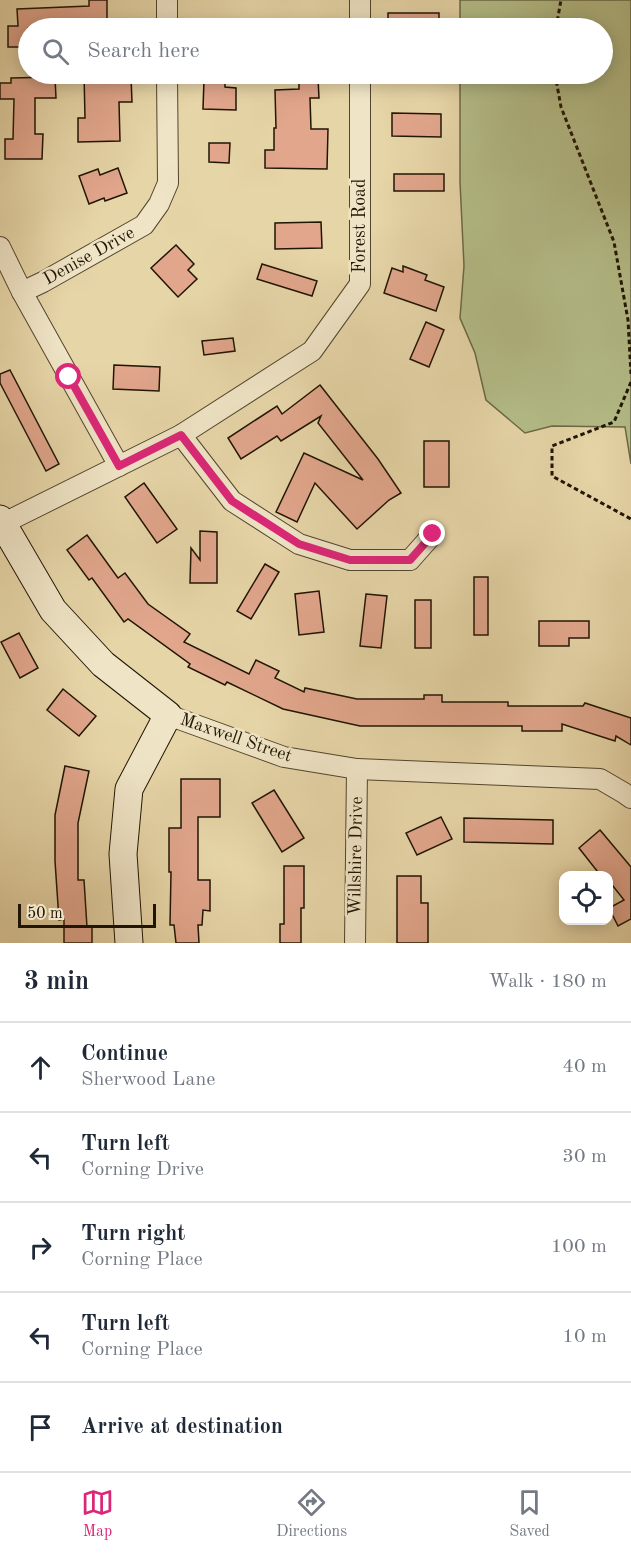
<!DOCTYPE html>
<html lang="en">
<head>
<meta charset="utf-8">
<style>
	:root { --surface:#fff; --page:#f2f2f3; --text:#1f2937; --muted:#747a83; --line:#e0e1e3; --accent:#db2777 }
	body { margin:0; font-family:"Old Standard TT",serif; background:var(--page); color:var(--text) }
	.controls { position:absolute; right:18px; bottom:18px; display:grid; overflow:hidden; border-radius:12px; box-shadow:0 3px 15px #0003 }
	.controls button { width:54px; height:54px; display:grid; place-items:center; padding:0; border:0; border-bottom:2px solid var(--line); background:var(--surface); color:var(--text); font:30px sans-serif }
	.scale { position:absolute; left:18px; bottom:15px; width:138px; box-sizing:border-box; padding-left:6px; border:3px solid #211504; border-top:0; font-size:16px; line-height:21px; white-space:nowrap; color:#211504; -webkit-text-stroke:4px #efe4c6; paint-order:stroke }
	.stop { position:absolute; width:18px; height:18px; margin:-14px; border:4px solid #db2777; border-radius:50%; background:#fff }
	.stop.end { background:#db2777; border-color:#fff; box-shadow:0 2px 6px #0008 }
	.list { margin:0; padding:0; list-style:none }
	h2 { display:flex; justify-content:space-between; align-items:center; height:78px; margin:0; padding:0 24px; font-size:26px }
	h2 small { font-size:20px; font-weight:400; color:var(--muted) }
	.list li { display:grid; grid-template-columns:39px 1fr auto; gap:18px; align-items:center; box-sizing:border-box; height:90px; padding:0 24px; border-top:2px solid var(--line) }
	.list b { display:block; font-size:22px; white-space:nowrap }
	.list p { margin:0; font-size:20px; white-space:nowrap; color:var(--muted) }
	.list em { font-size:20px; font-style:normal; color:var(--muted) }
	.icon { flex:none; width:33px; height:33px; fill:none; stroke:currentColor; stroke-width:2; stroke-linecap:round; stroke-linejoin:round }
	.map { position:relative; flex:none; width:631px; height:943px; overflow:hidden }
	.search { position:absolute; background:var(--surface); box-shadow:0 3px 15px #0003; left:18px; right:18px; top:18px; height:66px; display:flex; align-items:center; gap:15px; box-sizing:border-box; padding:0 21px; border-radius:33px; color:var(--muted); font-size:22px }
	.sheet { height:528px; background:var(--surface) }
	nav { display:flex; justify-content:space-around; align-items:center; box-sizing:border-box; height:84px; border-top:2px solid var(--line); background:var(--surface); font-size:16px; color:var(--muted) }
	nav a { display:grid; justify-items:center; gap:3px }
	nav .on { color:var(--accent) }
	.map>svg:first-child { display:block }
	.green { fill:#b4bd88; stroke:#6a6946; stroke-width:1.5 }
	.building { fill:#e1a68c; stroke:#211504; stroke-width:1.5 }
	.lines { fill:none; stroke-linecap:round; stroke-linejoin:round }
	.street-casing { stroke:#52452d; stroke-width:22 }
	.secondary-casing { stroke:#211504; stroke-width:29 }
	.path { stroke:#211504; stroke-width:3; stroke-dasharray:4.5 3; stroke-linecap:butt }
	.street { stroke:#efe4c6; stroke-width:20 }
	.secondary { stroke:#efe4c6; stroke-width:27 }
	.route { stroke:#db2777; stroke-width:8 }
	.labels { text-anchor:middle; dominant-baseline:central; stroke-width:5; stroke-linejoin:round; paint-order:stroke }
	.street-label { font-size:18px; fill:#211504; stroke:#efe4c6 }
</style>
</head>
<body>
<div class="map">
<svg width="631" height="943" viewBox="0 0 631 943">
	<rect width="100%" height="100%" fill="#e6d5a7"/>
	<filter id="stains"><feTurbulence type="fractalNoise" baseFrequency=".00333" numOctaves="4"/><feColorMatrix values="0 0 0 0 .2 0 0 0 0 .09 0 0 0 0 .02 0 0 0 .5 -.17"/></filter>
	<radialGradient id="worn" r=".72"><stop offset=".6" stop-color="#630" stop-opacity="0"/><stop offset="1" stop-color="#630" stop-opacity=".3"/></radialGradient>
	<polygon class="green" points="460,0 631,0 631,464 625,427 552,426 525,433 486,400 475,353 460,318 464,266 460,182 460,74 602,74 602,28 460,28"/>
	<g class="building">
		<polygon points="89,0 107,0 107,28 28,28 28,47 8,47 8,26 18,26 17,9 89,6"/>
		<rect x="388" y="13" width="51" height="15"/>
		<polygon points="84,74 112,74 112,78 131,77 132,102 119,102 120,141 78,142 78,118 85,118"/>
		<polygon points="55,77 56,98 35,98 35,134 43,134 42,159 5,159 5,139 13,139 14,99 0,99 0,83 11,83 11,78"/>
		<polygon points="318,78 319,98 310,98 311,129 328,129 327,169 265,168 265,150 274,150 274,128 276,128 275,90 299,89 299,79"/>
		<polygon points="204,80 225,80 225,87 236,88 236,110 203,109"/>
		<polygon points="392,113 441,114 441,137 392,136"/>
		<polygon points="209,143 230,143 229,163 209,162"/>
		<polygon points="118,168 127,193 105,201 104,198 89,204 79,176 98,169 100,175"/>
		<rect x="394" y="174" width="50" height="17"/>
		<polygon points="321,222 322,248 275,249 275,223"/>
		<polygon points="176,245 194,264 188,270 197,279 178,297 151,268"/>
		<polygon points="262,264 317,281 312,296 257,279"/>
		<polygon points="403,266 427,275 425,280 444,287 436,311 384,293 392,268 403,272"/>
		<polygon points="426,322 444,330 429,367 410,359"/>
		<polygon points="233,338 235,351 204,355 202,341"/>
		<polygon points="114,365 160,367 159,391 113,389"/>
		<polygon points="10,370 59,464 46,471 0,383 0,374"/>
		<polygon points="320,385 378,459 401,493 389,500 357,529 315,483 297,522 276,512 304,453 363,480 318,423 321,416 281,441 277,436 241,459 228,438 277,406 282,414"/>
		<rect x="424" y="441" width="25" height="46"/>
		<polygon points="144,483 177,529 157,543 125,497"/>
		<polygon points="200,531 217,532 217,583 190,583 191,548 200,560"/>
		<polygon points="87,535 118,578 125,573 148,604 190,634 184,642 249,674 256,660 279,671 275,678 304,692 305,688 357,699 424,699 424,695 442,695 442,702 508,702 508,706 583,706 585,703 631,718 631,745 616,736 615,741 562,724 562,731 522,731 522,726 360,726 283,709 227,682 225,685 188,667 190,664 128,619 124,622 92,578 89,580 67,550"/>
		<polygon points="265,564 279,572 251,619 237,611"/>
		<rect x="474" y="577" width="14" height="58"/>
		<polygon points="319,591 324,632 299,635 295,594"/>
		<polygon points="366,594 387,596 381,648 360,646"/>
		<rect x="415" y="600" width="16" height="48"/>
		<polygon points="539,621 589,621 589,638 569,638 569,646 539,646"/>
		<polygon points="19,633 38,668 20,678 1,642"/>
		<polygon points="63,689 96,716 79,736 47,710"/>
		<polygon points="65,766 89,771 78,823 78,880 84,880 87,927 92,927 92,943 64,943 64,919 59,920 55,861 55,815"/>
		<polygon points="181,779 220,779 220,817 198,817 198,880 210,880 210,911 203,910 202,925 198,925 199,943 176,943 174,925 170,925 171,872 169,872 169,828 181,828"/>
		<polygon points="274,790 304,838 282,852 252,803"/>
		<polygon points="441,817 452,839 417,855 406,833"/>
		<polygon points="464,818 553,820 553,844 464,842"/>
		<polygon points="600,830 631,867 631,919 618,926 609,908 624,900 609,881 609,876 601,876 579,848"/>
		<polygon points="284,866 304,866 304,908 301,908 301,943 280,943 280,924 284,924"/>
		<polygon points="397,876 421,876 421,903 428,903 428,943 397,943"/>
	</g>
	<g class="lines">
		<g class="street-casing">
			<g id="street">
				<polyline points="167,0 167,28"/>
				<polyline points="360,0 360,28"/>
				<polyline points="0,247 22,292 119,466"/>
				<polyline points="22,292 43,282 144,225 159,204 168,183 167,74"/>
				<polyline points="181,435 232,501 299,544 350,560 410,560 433,534"/>
				<polyline points="0,525 181,435 312,351 360,284 360,74"/>
				<polyline points="168,715 284,757 357,769 600,779 624,793 631,798"/>
				<polyline points="355,943 357,769"/>
			</g>
		</g>
		<g class="secondary-casing">
			<polyline id="secondary" points="0,519 53,610 103,664 168,715 129,789 123,854 129,943"/>
		</g>
		<g class="path">
			<polyline points="556,28 561,0"/>
			<polyline points="555,74 561,107 614,242 628,320 631,374"/>
			<polyline points="631,382 614,422 552,446 552,476 631,519"/>
		</g>
		<use href="#street" class="street"/>
		<use href="#secondary" class="secondary"/>
	</g>
	<g class="lines">
		<polyline class="route" points="69,377 119,466 181,435 232,501 299,544 350,560 410,560 433,534"/>
	</g>
	<g class="labels">
		<g class="street-label">
			<text transform="translate(360 226) rotate(-90)">Forest Road</text>
			<text transform="translate(89 256) rotate(-29)">Denise Drive</text>
			<text transform="translate(236 738) rotate(19)">Maxwell Street</text>
			<text transform="translate(356 856) rotate(-89)">Willshire Drive</text>
		</g>
	</g>
	<rect width="100%" height="100%" filter="url(#stains)"/>
	<rect width="100%" height="100%" fill="url(#worn)"/>
</svg>
<div class="controls">
<button><svg class="icon" aria-label="locate" viewBox="0 0 24 24"><circle cx="12" cy="12" r="6"/><path d="M12 2v4M12 18v4M2 12h4M18 12h4"/></svg></button>
</div>
<div class="scale">50 m</div>
<div class="stop" style="left:69px;top:377px"></div>
<div class="stop end" style="left:433px;top:534px"></div>
<div class="search"><svg class="icon" aria-label="search" viewBox="0 0 24 24"><circle cx="10" cy="10" r="6"/><path d="M15 15l6 6"/></svg>Search here</div>
</div>
<section class="sheet">
<h2>3 min<small>Walk · 180 m</small></h2>
<ul class="list">
<li><svg class="icon" aria-label="ahead" viewBox="0 0 24 24"><path d="M12 20V5M6 11l6-6 6 6"/></svg><div><b>Continue</b><p>Sherwood Lane</p></div><em>40 m</em></li>
<li><svg class="icon" aria-label="left" viewBox="0 0 24 24"><path d="M17 20v-9H6M10 6l-5 5 5 5"/></svg><div><b>Turn left</b><p>Corning Drive</p></div><em>30 m</em></li>
<li><svg class="icon" aria-label="right" viewBox="0 0 24 24"><path d="M7 20v-9h11M14 6l5 5-5 5"/></svg><div><b>Turn right</b><p>Corning Place</p></div><em>100 m</em></li>
<li><svg class="icon" aria-label="left" viewBox="0 0 24 24"><path d="M17 20v-9H6M10 6l-5 5 5 5"/></svg><div><b>Turn left</b><p>Corning Place</p></div><em>10 m</em></li>
<li><svg class="icon" aria-label="arrive" viewBox="0 0 24 24"><path d="M6 21V4h12l-3 4 3 4H6"/></svg><div><b>Arrive at destination</b></div></li>
</ul>
</section>
<nav>
<a class="on"><svg class="icon" aria-label="map" viewBox="0 0 24 24"><path d="M3 6l6-2 6 2 6-2v14l-6 2-6-2-6 2zM9 4v14M15 6v14"/></svg>Map</a>
<a><svg class="icon" aria-label="directions" viewBox="0 0 24 24"><path d="M12 3l9 9-9 9-9-9zM9 14v-3h6M13 9l2 2-2 2"/></svg>Directions</a>
<a><svg class="icon" aria-label="saved" viewBox="0 0 24 24"><path d="M7 4h10v16l-5-4-5 4z"/></svg>Saved</a>
</nav>
</body>
</html>
